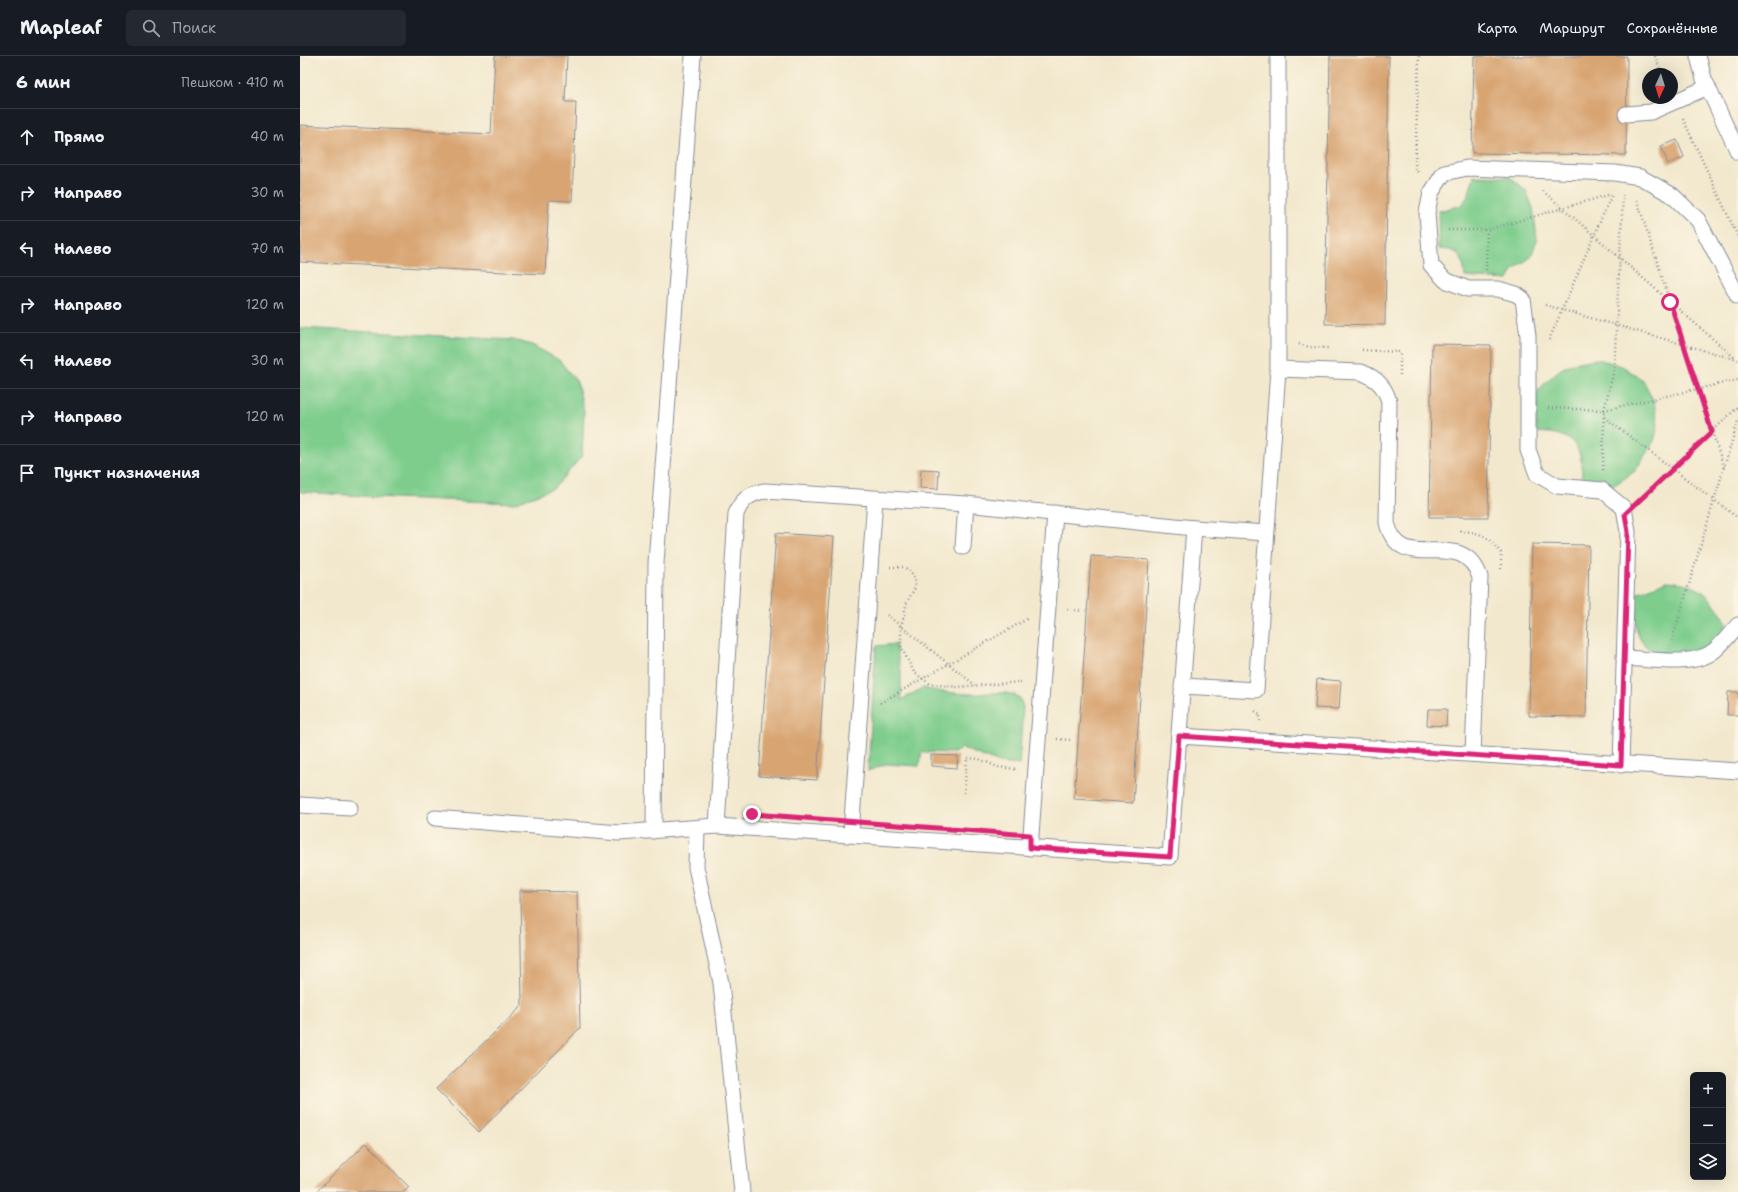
<!DOCTYPE html>
<html lang="ru">
<head>
<meta charset="utf-8">
<style>
	:root { --surface:#171b24; --page:#242831; --text:#f1f3f6; --muted:#9ea1a6; --line:#363941 }
	body { margin:0; font-family:"Shantell Sans",sans-serif; background:var(--page); color:var(--text) }
	.controls { position:absolute; right:12px; bottom:12px; display:grid; overflow:hidden; border-radius:6px; box-shadow:0 4px 16px #0002 }
	.controls button { width:36px; height:36px; display:grid; place-items:center; padding:0; border:0; border-bottom:1px solid var(--line); background:var(--surface); color:var(--text); font:20px sans-serif }
	.compass { position:absolute; left:1342px; top:12px; width:36px; height:36px; border-radius:50%; background:var(--surface); box-shadow:0 4px 16px #0002; rotate:184deg }
	.stop { position:absolute; width:12px; height:12px; margin:-9px; border:3px solid #db2777; border-radius:50%; background:#fff }
	.stop.end { background:#db2777; border-color:#fff; box-shadow:0 1px 4px #0008 }
	.list { margin:0; padding:0; list-style:none }
	h2 { display:flex; justify-content:space-between; align-items:center; height:52px; margin:0; padding:0 16px; font-size:17px }
	h2 small { font-size:13px; font-weight:400; color:var(--muted) }
	.list li { display:grid; grid-template-columns:26px 1fr auto; gap:12px; align-items:center; box-sizing:border-box; height:56px; padding:0 16px; border-top:1px solid var(--line) }
	.list b { display:block; font-size:15px; white-space:nowrap }
	.list em { font-size:13px; font-style:normal; color:var(--muted) }
	.icon { flex:none; width:22px; height:22px; fill:none; stroke:currentColor; stroke-width:2; stroke-linecap:round; stroke-linejoin:round }
	.map { position:relative; flex:none; width:1438px; height:1136px; overflow:hidden }
	header { display:flex; align-items:center; gap:24px; box-sizing:border-box; height:56px; padding:0 20px; background:var(--surface); border-bottom:1px solid var(--line) }
	header strong { font-size:19px }
	nav { display:flex; gap:22px; margin-inline-start:auto; font-size:14px }
	.search { width:280px; height:36px; background:var(--page); display:flex; align-items:center; gap:10px; box-sizing:border-box; padding:0 14px; border-radius:6px; color:var(--muted); font-size:15px }
	main { display:flex }
	aside { flex:1; background:var(--surface) }
	.map>svg:first-child { display:block }
	.green { fill:#7ecd8d; stroke:#4c7e76 }
	.building { fill:#d8a472 }
	.lines { fill:none; stroke-linecap:round; stroke-linejoin:round }
	.service-casing { stroke:#868c96; stroke-width:17 }
	.path { stroke:#868c96; stroke-width:2.5; stroke-dasharray:1 3; stroke-linecap:butt }
	.service { stroke:#fff; stroke-width:15 }
	.route { stroke:#db2777; stroke-width:5 }
</style>
</head>
<body>
<header>
<strong>Mapleaf</strong>
<div class="search"><svg class="icon" aria-label="search" viewBox="0 0 24 24"><circle cx="10" cy="10" r="6"/><path d="M15 15l6 6"/></svg>Поиск</div>
<nav><a>Карта</a><a>Маршрут</a><a>Сохранённые</a></nav>
</header>
<main>
<aside>
<h2>6 мин<small>Пешком · 410 m</small></h2>
<ul class="list">
<li><svg class="icon" aria-label="ahead" viewBox="0 0 24 24"><path d="M12 20V5M6 11l6-6 6 6"/></svg><div><b>Прямо</b></div><em>40 m</em></li>
<li><svg class="icon" aria-label="right" viewBox="0 0 24 24"><path d="M7 20v-9h11M14 6l5 5-5 5"/></svg><div><b>Направо</b></div><em>30 m</em></li>
<li><svg class="icon" aria-label="left" viewBox="0 0 24 24"><path d="M17 20v-9H6M10 6l-5 5 5 5"/></svg><div><b>Налево</b></div><em>70 m</em></li>
<li><svg class="icon" aria-label="right" viewBox="0 0 24 24"><path d="M7 20v-9h11M14 6l5 5-5 5"/></svg><div><b>Направо</b></div><em>120 m</em></li>
<li><svg class="icon" aria-label="left" viewBox="0 0 24 24"><path d="M17 20v-9H6M10 6l-5 5 5 5"/></svg><div><b>Налево</b></div><em>30 m</em></li>
<li><svg class="icon" aria-label="right" viewBox="0 0 24 24"><path d="M7 20v-9h11M14 6l5 5-5 5"/></svg><div><b>Направо</b></div><em>120 m</em></li>
<li><svg class="icon" aria-label="arrive" viewBox="0 0 24 24"><path d="M6 21V4h12l-3 4 3 4H6"/></svg><div><b>Пункт назначения</b></div></li>
</ul>
</aside>
<div class="map">
<svg width="1438" height="1136" viewBox="0 0 1438 1136">
	<rect width="100%" height="100%" fill="#fcf5e5"/>
	<filter id="ink" filterUnits="userSpaceOnUse"><feTurbulence type="fractalNoise" baseFrequency=".025" numOctaves="2"/><feDisplacementMap in="SourceGraphic" scale="8" xChannelSelector="R" yChannelSelector="G"/><feConvolveMatrix kernelMatrix="1 2 1 2 8 2 1 2 1" color-interpolation-filters="sRGB"/></filter>
	<filter id="wash" filterUnits="userSpaceOnUse"><feTurbulence type="fractalNoise" baseFrequency=".012" numOctaves="4" result="noise"/><feDisplacementMap in="SourceGraphic" scale="16" xChannelSelector="R" yChannelSelector="G"/><feGaussianBlur stdDeviation="0.9" result="paint"/><feColorMatrix in="noise" values="0 0 0 0 0 0 0 0 0 0 0 0 0 0 0 0 0 1.4 0 .05"/><feComposite in="paint" operator="in"/></filter>
	<g filter="url(#wash)">
		<rect width="100%" height="100%" fill="#f2e8cd"/>
		<g class="green">
			<polygon points="1174,120 1210,121 1226,134 1233,152 1237,183 1231,201 1214,213 1208,224 1165,221 1163,206 1158,198 1150,194 1138,193 1139,155 1162,149 1168,140"/>
			<polygon points="0,272 213,284 232,289 259,304 277,326 284,356 282,400 254,432 214,447 95,442 0,436"/>
			<path d="M1298 303 1322 310 1343 324 1354 346 1358 368 1354 385 1335 415 1313 430 1302 425 1282 423C1283 387 1271 377 1236 376L1237 336C1260 311 1264 307 1298 303Z"/>
			<path d="M1367 525C1401 527 1412 541 1427 568 1421 576 1415 586 1408 592 1400 598 1387 599 1378 599 1334 600 1334 573 1335 538Z"/>
			<path d="M595 588 601 615V644L623 632C640 636 657 638 675 638 691 638 706 633 720 642L723 651 719 709 699 707 662 692 654 697 622 696 619 710 586 708 568 715 576 590Z"/>
		</g>
		<g id="blocks">
			<g class="building">
				<polygon points="195,0 267,0 265,46 276,46 272,145 249,144 245,218 0,206 0,69 191,78"/>
				<polygon points="1030,0 1089,0 1085,269 1025,268"/>
				<polygon points="1174,0 1327,0 1326,99 1172,97"/>
				<polygon points="1377,84 1384,101 1368,108 1361,90"/>
				<polygon points="1132,288 1191,289 1188,461 1129,461"/>
				<polygon points="621,413 639,414 638,433 620,432"/>
				<polygon points="476,477 534,481 517,724 459,720"/>
				<polygon points="1232,488 1289,489 1286,661 1229,660"/>
				<polygon points="791,500 849,504 833,747 774,743"/>
				<polygon points="1017,623 1041,625 1039,653 1015,652"/>
				<polygon points="1428,636 1438,636 1438,659 1427,659"/>
				<polygon points="1128,653 1147,653 1146,670 1127,669"/>
				<polygon points="631,699 658,700 657,712 631,710"/>
				<polygon points="220,835 277,836 280,972 179,1076 136,1033 222,950"/>
				<polygon points="66,1087 109,1131 104,1136 16,1136"/>
			</g>
		</g>
	</g>
	<g filter="url(#ink)">
		<use href="#blocks" fill-opacity="0" stroke="#868c96" stroke-width="1"/>
		<g class="lines">
			<g class="service-casing">
				<g id="service">
					<polyline points="1398,0 1404,23 1438,96"/>
					<polyline points="1326,58 1351,56 1408,31"/>
					<path d="M978 313 1061 316C1076 322 1084 329 1089 345L1087 467C1101 523 1161 467 1180 521L1173 698"/>
					<polyline points="894,472 966,477"/>
					<polyline points="663,491 666,448"/>
					<path d="M1324 602C1350 603 1394 612 1415 594 1423 587 1431 577 1438 569"/>
					<polyline points="882,630 956,634 978,313 978,0"/>
					<polyline points="879,680 1438,715"/>
					<polyline points="1321,709 1328,476 1324,452 1302,434 1257,430 1237,418 1228,394 1228,280 1223,243 1216,238 1198,233 1168,233 1145,224 1131,209 1127,157 1131,137 1144,117 1167,112 1315,117 1340,121 1372,139 1398,164 1438,240"/>
					<polyline points="0,749 50,752"/>
					<path d="M135 762 319 777 417 770 870 801 894 472 666 448 465 435C450 437 441 444 436 458L417 770"/>
					<polyline points="397,772 396,811 421,927 442,1136"/>
					<polyline points="354,775 356,507 393,0"/>
					<polyline points="551,778 575,443"/>
					<polyline points="730,792 755,457"/>
				</g>
			</g>
			<g class="path">
				<polyline points="1119,0 1115,112 1119,118"/>
				<polyline points="1355,0 1362,18"/>
				<polyline points="1383,63 1438,181"/>
				<polyline points="1243,135 1436,303"/>
				<polyline points="1337,144 1424,412"/>
				<polyline points="1148,174 1187,174 1308,139"/>
				<polyline points="1186,214 1187,174"/>
				<polyline points="1245,249 1438,304"/>
				<polyline points="1249,284 1312,138"/>
				<polyline points="999,288 1009,291 1029,292"/>
				<polyline points="1062,294 1100,296 1100,319"/>
				<polyline points="1248,352 1304,354 1438,324"/>
				<polyline points="1304,361 1438,462"/>
				<polyline points="1303,414 1304,354 1314,314 1323,139"/>
				<polyline points="1341,443 1438,351"/>
				<path d="M1160 475C1181 476 1189 480 1201 497V516"/>
				<polyline points="590,511 603,511 610,515 615,523 615,532 607,546 601,571 601,591 614,616 630,628 657,631 721,626"/>
				<polyline points="767,553 781,555"/>
				<polyline points="587,559 675,629"/>
				<polyline points="1372,585 1438,365"/>
				<polyline points="580,647 727,563"/>
				<polyline points="955,655 960,658 960,665"/>
				<polyline points="757,683 771,684"/>
				<polyline points="664,737 667,702 679,703 698,711 716,713"/>
			</g>
			<use href="#service" class="service"/>
		</g>
	</g>
	<g class="lines" filter="url(#ink)">
		<polyline class="route" points="452,758 730,779 730,792 870,801 879,680 1321,709 1328,476 1325,458 1412,376 1370,246"/>
	</g>
</svg>
<div class="controls">
<button>+</button>
<button>−</button>
<button><svg class="icon" aria-label="layers" viewBox="0 0 24 24"><path d="M12 4l9 5-9 5-9-5zM3 14l9 5 9-5"/></svg></button>
</div>
<svg class="compass" viewBox="-18 -18 36 36"><path d="M0-13l5 13h-10z" fill="#e53935"/><path d="M0 13l5-13h-10z" fill="#9ea1a6"/></svg>
<div class="stop" style="left:1370px;top:246px"></div>
<div class="stop end" style="left:452px;top:758px"></div>
</div>
</main>
</body>
</html>
